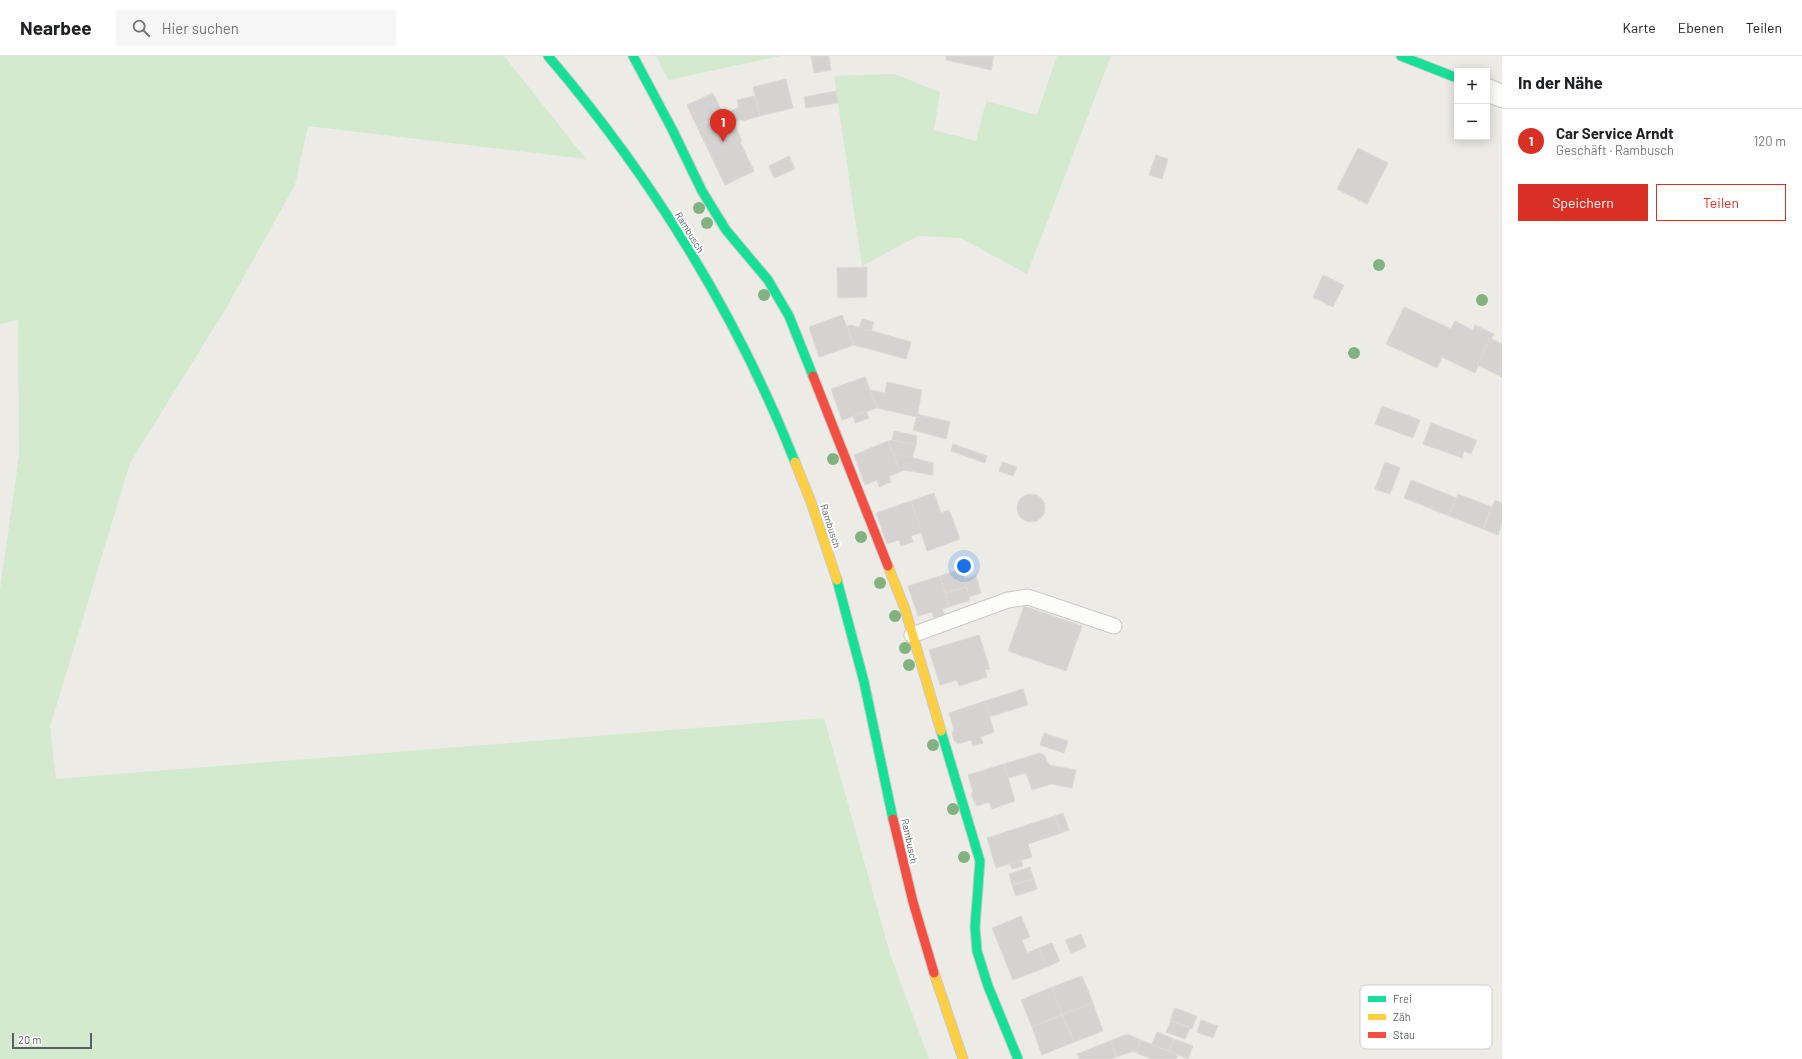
<!DOCTYPE html>
<html lang="de">
<head>
<meta charset="utf-8">
<style>
	:root { --surface:#fff; --page:#f6f6f6; --text:#202124; --muted:#757577; --line:#e0e0e0; --accent:#d93025 }
	body { margin:0; font-family:Barlow,sans-serif; background:var(--page); color:var(--text) }
	.controls { position:absolute; right:12px; top:12px; display:grid; overflow:hidden; border-radius:0px; box-shadow:0 2px 10px #0003 }
	.controls button { width:36px; height:36px; display:grid; place-items:center; padding:0; border:0; border-bottom:1px solid var(--line); background:var(--surface); color:var(--text); font:20px sans-serif }
	.scale { position:absolute; left:12px; bottom:10px; width:80px; box-sizing:border-box; padding-left:4px; border:2px solid #5b6065; border-top:0; font-size:11px; line-height:14px; white-space:nowrap; color:#5b6065; -webkit-text-stroke:3px #fff; paint-order:stroke }
	.you { position:absolute; left:964px; top:510px; width:14px; height:14px; margin:-10px; border:3px solid #fff; border-radius:50%; background:#1a73e8; box-shadow:0 0 0 6px #1a73e833 }
	.badge { display:grid; place-items:center; width:26px; height:26px; border-radius:50%; background:var(--accent); color:#fff; font-size:13px; font-weight:700 }
	.pin { position:absolute; translate:-50% -33px; filter:drop-shadow(0 1px 2px #0008) }
	.pin::after { content:''; position:absolute; top:21px; width:14px; height:12px; background:inherit; clip-path:polygon(0 0,100% 0,50% 100%) }
	.list { margin:0; padding:0; list-style:none }
	h2 { display:flex; justify-content:space-between; align-items:center; height:52px; margin:0; padding:0 16px; font-size:17px }
	h2 small { font-size:13px; font-weight:400; color:var(--muted) }
	.list li { display:grid; grid-template-columns:26px 1fr auto; gap:12px; align-items:center; box-sizing:border-box; height:64px; padding:0 16px; border-top:1px solid var(--line) }
	.list b { display:block; font-size:15px; white-space:nowrap }
	.list p { margin:0; font-size:13px; white-space:nowrap; color:var(--muted) }
	.list em { font-size:13px; font-style:normal; color:var(--muted) }
	.actions { display:flex; gap:8px; padding:12px 16px }
	.actions a { flex:1; padding:9px 0; border:1px solid var(--accent); border-radius:0px; text-align:center; font-size:14px; color:var(--accent) }
	.actions .main { background:var(--accent); color:#fff }
	.icon { flex:none; width:22px; height:22px; fill:none; stroke:currentColor; stroke-width:2; stroke-linecap:round; stroke-linejoin:round }
	.map { position:relative; flex:none; width:1502px; height:1003px; overflow:hidden }
	header { display:flex; align-items:center; gap:24px; box-sizing:border-box; height:56px; padding:0 20px; background:var(--surface); border-bottom:1px solid var(--line) }
	header strong { font-size:19px }
	nav { display:flex; gap:22px; margin-inline-start:auto; font-size:14px }
	.search { width:280px; height:36px; background:var(--page); display:flex; align-items:center; gap:10px; box-sizing:border-box; padding:0 14px; border-radius:0px; color:var(--muted); font-size:15px }
	main { display:flex }
	aside { flex:1; background:var(--surface) }
	.map>svg:first-child { display:block }
	.green { fill:#d3eacf }
	.building { fill:#d5d3d1; stroke:#dcd9d5 }
	.lines { fill:none; stroke-linecap:round; stroke-linejoin:round }
	.lane-casing { stroke:#c9c9c8; stroke-width:17 }
	.street-casing { stroke:#c9c9c8; stroke-width:24 }
	.fast-casing { stroke:#c8c9c8; stroke-width:11 }
	.slow-casing { stroke:#c8c9c8; stroke-width:11 }
	.jam-casing { stroke:#c8c9c8; stroke-width:11 }
	.lane { stroke:#fcfcfb; stroke-width:15 }
	.street { stroke:#fcfcfb; stroke-width:22 }
	.fast { stroke:#16e098; stroke-width:9 }
	.slow { stroke:#ffcf43; stroke-width:9 }
	.jam { stroke:#f24e42; stroke-width:9 }
	.tree { fill:#82b27f }
	.labels { text-anchor:middle; dominant-baseline:central; stroke-width:4; stroke-linejoin:round; paint-order:stroke }
	.street-label { font-size:10px; fill:#5b6065; stroke:#fff }
	.key { fill:#fff; stroke:#cecfd1; stroke-width:1 }
	.key-label { font-size:11px; fill:#5b6065 }
</style>
</head>
<body>
<header>
<strong>Nearbee</strong>
<div class="search"><svg class="icon" aria-label="search" viewBox="0 0 24 24"><circle cx="10" cy="10" r="6"/><path d="M15 15l6 6"/></svg>Hier suchen</div>
<nav><a>Karte</a><a>Ebenen</a><a>Teilen</a></nav>
</header>
<main>
<div class="map">
<svg width="1502" height="1003" viewBox="0 0 1502 1003">
	<rect width="100%" height="100%" fill="#ecebe6"/>
	<g class="green">
		<polygon points="0,0 504,0 586,103 308,70 295,129 228,249 130,407 50,671 56,723 824,662 890,898 929,1003 0,1003 0,533 19,400 18,264 0,268"/>
		<polygon points="656,0 781,0 668,24"/>
		<polygon points="1057,0 1111,0 1027,218 961,182 918,180 862,210 834,20 894,18 940,36 934,74 976,85 986,45 1037,59"/>
	</g>
	<g class="building">
		<polygon points="811,0 829,0 831,14 814,17"/>
		<polygon points="946,0 994,0 991,14 946,4"/>
		<polygon points="786,23 793,52 760,60 753,31"/>
		<polygon points="836,35 838,47 806,52 804,41"/>
		<polygon points="713,37 723,58 697,71 687,49"/>
		<polygon points="755,40 760,60 742,65 741,63 734,67 742,85 740,86 754,115 725,129 697,71 739,51 737,44"/>
		<polygon points="1358,92 1388,107 1367,148 1337,133"/>
		<polygon points="1156,99 1168,103 1162,123 1149,119"/>
		<polygon points="789,100 795,113 774,122 769,110"/>
		<polygon points="867,211 867,241 838,242 837,212"/>
		<polygon points="1323,219 1344,229 1333,251 1313,241"/>
		<polygon points="1404,251 1451,273 1455,265 1473,274 1475,269 1494,278 1491,283 1490,282 1477,309 1478,310 1475,317 1442,301 1437,312 1386,288"/>
		<polygon points="842,259 854,289 819,301 809,271"/>
		<polygon points="862,263 874,266 871,275 859,272"/>
		<polygon points="851,269 911,286 906,303 854,289 847,270"/>
		<polygon points="1490,282 1502,288 1502,321 1477,309"/>
		<polygon points="865,321 877,352 842,364 831,333"/>
		<polygon points="887,326 922,334 917,361 877,352 870,334 885,337"/>
		<polygon points="1382,350 1420,364 1413,382 1375,368"/>
		<polygon points="866,355 869,362 855,367 853,360"/>
		<polygon points="917,358 950,366 946,383 913,374"/>
		<polygon points="1431,367 1477,384 1471,398 1464,395 1462,402 1423,388"/>
		<polygon points="894,375 917,380 916,389 892,384"/>
		<polygon points="892,384 916,389 912,402 898,398 894,400 888,385"/>
		<polygon points="888,385 900,416 889,420 891,426 879,431 877,424 865,429 854,399"/>
		<polygon points="953,388 987,400 985,407 951,395"/>
		<polygon points="898,398 933,407 933,419 904,414 900,416 894,400"/>
		<polygon points="1002,406 1017,411 1013,420 999,415"/>
		<polygon points="1385,406 1400,412 1390,438 1375,433"/>
		<polygon points="1411,424 1457,442 1449,460 1404,442"/>
		<polygon points="934,437 941,457 949,454 960,483 927,495 911,445"/>
		<circle cx="1031" cy="452" r="14"/>
		<polygon points="1458,438 1492,451 1483,473 1449,460"/>
		<polygon points="1495,444 1502,447 1502,468 1498,479 1483,473"/>
		<polygon points="911,445 922,476 911,480 913,486 901,490 899,484 887,488 876,457"/>
		<polygon points="961,513 967,530 945,537 940,520"/>
		<polygon points="976,519 981,537 969,541 965,523"/>
		<polygon points="940,520 949,551 942,553 945,559 934,562 932,556 918,560 908,530"/>
		<polygon points="966,531 970,544 949,551 945,537"/>
		<polygon points="1024,550 1082,570 1066,615 1008,595"/>
		<polygon points="979,579 990,613 985,614 987,621 959,630 957,624 940,629 929,594"/>
		<polygon points="1023,633 1028,649 989,661 985,645"/>
		<polygon points="985,645 994,676 981,681 983,687 973,690 971,684 958,688 954,684 952,677 954,674 949,657"/>
		<polygon points="1044,677 1068,685 1064,697 1040,689"/>
		<polygon points="1040,697 1045,700 1049,709 1076,714 1072,732 1051,728 1032,734 1026,717 1008,722 1004,708"/>
		<polygon points="1004,708 1015,745 992,753 989,746 977,750 971,739 973,736 968,719"/>
		<polygon points="1063,757 1069,774 1061,777 1055,760"/>
		<polygon points="1055,760 1061,777 1028,788 1032,801 996,812 987,782"/>
		<polygon points="1021,805 1023,810 1012,813 1010,808"/>
		<polygon points="1030,811 1034,823 1012,829 1009,818"/>
		<polygon points="1034,823 1037,833 1016,840 1012,829"/>
		<polygon points="1021,860 1030,881 1022,884 1027,897 1039,892 1047,911 1013,924 992,872"/>
		<polygon points="1081,878 1086,891 1071,897 1065,884"/>
		<polygon points="1052,887 1060,905 1047,911 1039,892"/>
		<polygon points="1082,920 1093,947 1062,959 1052,931"/>
		<polygon points="1052,931 1062,959 1032,971 1021,944"/>
		<polygon points="1093,947 1103,975 1074,986 1062,959"/>
		<polygon points="1175,952 1197,960 1192,973 1170,964"/>
		<polygon points="1062,959 1074,986 1042,999 1032,971"/>
		<polygon points="1201,964 1218,970 1213,982 1197,976"/>
		<polygon points="1171,965 1190,972 1185,983 1166,976"/>
		<polygon points="1157,976 1174,983 1169,995 1152,988"/>
		<polygon points="1127,978 1141,984 1136,997 1133,995 1117,1001 1110,985"/>
		<polygon points="1174,983 1193,990 1188,1003 1169,995"/>
		<polygon points="1141,984 1178,999 1176,1003 1151,1003 1136,997"/>
		<polygon points="1110,985 1117,1001 1111,1003 1079,1003 1077,998"/>
	</g>
	<g class="lines">
		<g class="lane-casing">
			<polyline id="lane" points="912,579 1008,544 1028,541 1114,570"/>
		</g>
		<g class="street-casing">
			<polyline id="street" points="1487,34 1502,40"/>
		</g>
		<g class="fast-casing">
			<g id="fast">
				<path d="M548 0C651 120 737 259 795 406"/>
				<polyline points="633,0 672,73 702,135 726,174 768,224 789,260 813,320"/>
				<polyline points="1401,0 1457,22"/>
				<polyline points="837,524 864,626 893,763"/>
				<polyline points="941,675 980,805 975,871 977,895 988,930 1018,1003"/>
			</g>
		</g>
		<g class="slow-casing">
			<g id="slow">
				<polyline points="795,406 811,446 837,524"/>
				<polyline points="888,510 905,553 941,675"/>
				<polyline points="934,917 963,1003"/>
			</g>
		</g>
		<g class="jam-casing">
			<g id="jam">
				<polyline points="813,320 888,510"/>
				<polyline points="893,763 913,846 934,917"/>
			</g>
		</g>
		<use href="#lane" class="lane"/>
		<use href="#street" class="street"/>
		<use href="#fast" class="fast"/>
		<use href="#slow" class="slow"/>
		<use href="#jam" class="jam"/>
	</g>
	<g class="tree">
		<circle cx="699" cy="152" r="6"/>
		<circle cx="707" cy="167" r="6"/>
		<circle cx="1379" cy="209" r="6"/>
		<circle cx="764" cy="239" r="6"/>
		<circle cx="1482" cy="244" r="6"/>
		<circle cx="1354" cy="297" r="6"/>
		<circle cx="833" cy="403" r="6"/>
		<circle cx="861" cy="481" r="6"/>
		<circle cx="880" cy="527" r="6"/>
		<circle cx="895" cy="560" r="6"/>
		<circle cx="905" cy="592" r="6"/>
		<circle cx="909" cy="609" r="6"/>
		<circle cx="933" cy="689" r="6"/>
		<circle cx="953" cy="753" r="6"/>
		<circle cx="964" cy="801" r="6"/>
	</g>
	<g class="labels">
		<g class="street-label">
			<text transform="translate(690 176) rotate(58)">Rambusch</text>
			<text transform="translate(831 470) rotate(72)">Rambusch</text>
			<text transform="translate(910 785) rotate(78)">Rambusch</text>
		</g>
	</g>
	<rect x="1360" y="929" width="132" height="64" rx="6" class="key"/>
	<rect x="1368" y="940" width="18" height="6" fill="#16e098"/>
	<rect x="1368" y="958" width="18" height="6" fill="#ffcf43"/>
	<rect x="1368" y="976" width="18" height="6" fill="#f24e42"/>
	<g class="key-label">
		<text x="1393" y="947">Frei</text>
		<text x="1393" y="965">Zäh</text>
		<text x="1393" y="983">Stau</text>
	</g>
</svg>
<div class="controls">
<button>+</button>
<button>−</button>
</div>
<div class="scale">20 m</div>
<div class="you"></div>
<div class="pin badge" style="left:723px;top:86px">1</div>
</div>
<aside>
<h2>In der Nähe<small></small></h2>
<ul class="list">
<li><span class="badge">1</span><div><b>Car Service Arndt</b><p>Geschäft · Rambusch</p></div><em>120 m</em></li>
</ul>
<div class="actions"><a class="main">Speichern</a><a>Teilen</a></div>
</aside>
</main>
</body>
</html>
